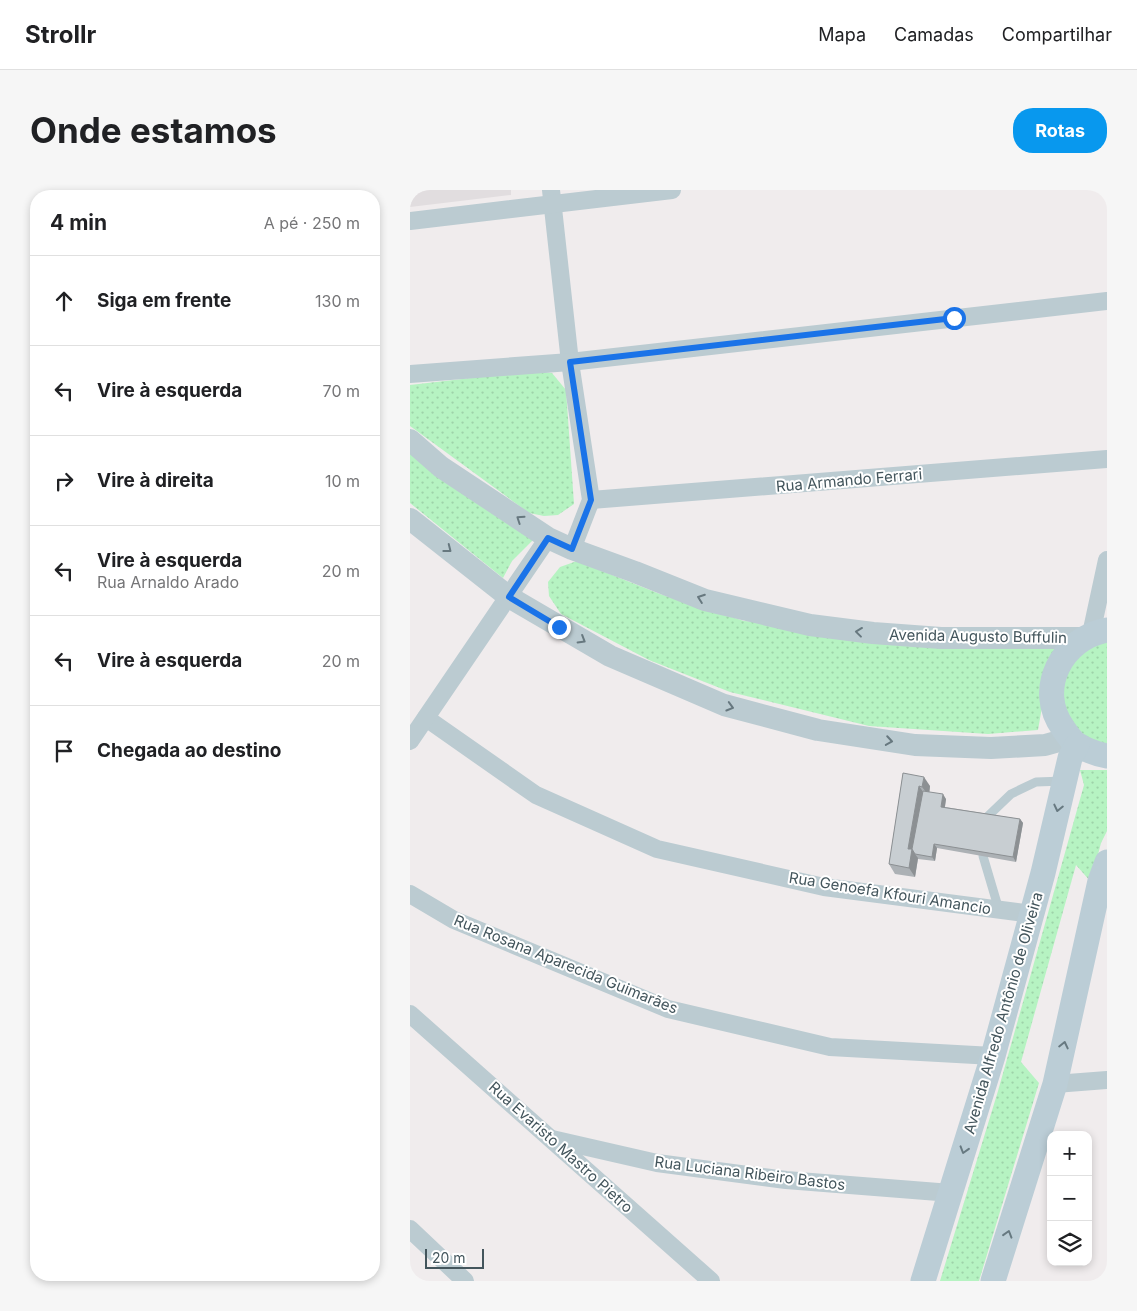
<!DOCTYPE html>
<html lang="pt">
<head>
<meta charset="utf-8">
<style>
	:root { --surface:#fff; --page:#f6f6f6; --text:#202124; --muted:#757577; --line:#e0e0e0; --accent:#0898ee }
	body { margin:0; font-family:Inter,sans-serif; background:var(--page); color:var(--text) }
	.controls { position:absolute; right:15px; bottom:15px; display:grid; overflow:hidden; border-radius:10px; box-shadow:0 2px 8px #0003 }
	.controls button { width:45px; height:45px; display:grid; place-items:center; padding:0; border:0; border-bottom:1px solid var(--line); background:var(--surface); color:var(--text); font:25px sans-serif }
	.scale { position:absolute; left:15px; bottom:12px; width:59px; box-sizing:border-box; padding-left:5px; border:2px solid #43555c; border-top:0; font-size:14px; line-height:18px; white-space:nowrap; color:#43555c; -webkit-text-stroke:4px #fff; paint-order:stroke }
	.stop { position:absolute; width:15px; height:15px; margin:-11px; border:4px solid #1a73e8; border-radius:50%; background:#fff }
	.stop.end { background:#1a73e8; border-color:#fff; box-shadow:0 1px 5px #0008 }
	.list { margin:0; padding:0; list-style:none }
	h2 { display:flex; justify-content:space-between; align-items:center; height:65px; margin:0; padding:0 20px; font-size:21px }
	h2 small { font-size:16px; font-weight:400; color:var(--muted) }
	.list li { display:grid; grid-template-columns:32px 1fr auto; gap:15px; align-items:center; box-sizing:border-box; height:90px; padding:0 20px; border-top:1px solid var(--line) }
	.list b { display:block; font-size:19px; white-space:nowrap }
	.list p { margin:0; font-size:16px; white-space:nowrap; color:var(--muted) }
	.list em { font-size:16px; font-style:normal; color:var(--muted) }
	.icon { flex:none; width:28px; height:28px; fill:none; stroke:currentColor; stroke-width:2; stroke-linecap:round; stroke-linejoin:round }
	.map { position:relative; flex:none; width:697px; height:1091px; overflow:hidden; border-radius:20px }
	header { display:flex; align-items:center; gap:30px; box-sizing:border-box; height:70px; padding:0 25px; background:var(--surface); border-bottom:1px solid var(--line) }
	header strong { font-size:24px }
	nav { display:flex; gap:28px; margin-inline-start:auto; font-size:18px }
	.intro { display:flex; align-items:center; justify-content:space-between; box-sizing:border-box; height:120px; padding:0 30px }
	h1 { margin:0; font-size:35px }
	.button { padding:12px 22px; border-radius:20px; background:var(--accent); color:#fff; font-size:18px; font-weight:700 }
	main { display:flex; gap:30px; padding:0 30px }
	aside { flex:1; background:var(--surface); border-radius:20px; box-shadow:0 2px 8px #0003 }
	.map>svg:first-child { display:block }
	.education { fill:#e1dddf }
	.grass { fill:url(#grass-dots) }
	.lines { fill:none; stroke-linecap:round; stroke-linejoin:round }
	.service { stroke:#bbcbd1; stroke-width:9 }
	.minor { stroke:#bbcbd1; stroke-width:18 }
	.tertiary { stroke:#bbcbd1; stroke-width:22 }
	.secondary { stroke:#bbcdd6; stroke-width:25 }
	.wall { fill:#acb1b5 }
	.shaded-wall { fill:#8c9093 }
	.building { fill:#c8ced2; stroke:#8c9093 }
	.oneway { stroke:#67787f }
	.oneway2 { stroke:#677981 }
	.route { stroke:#1a73e8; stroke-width:6 }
	.labels { text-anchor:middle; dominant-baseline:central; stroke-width:4; stroke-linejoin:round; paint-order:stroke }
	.street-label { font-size:15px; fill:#43555c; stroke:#fff }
</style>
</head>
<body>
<header>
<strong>Strollr</strong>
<nav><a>Mapa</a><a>Camadas</a><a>Compartilhar</a></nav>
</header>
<div class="intro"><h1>Onde estamos</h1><a class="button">Rotas</a></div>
<main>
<aside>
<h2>4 min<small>A pé · 250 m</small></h2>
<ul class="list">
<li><svg class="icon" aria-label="ahead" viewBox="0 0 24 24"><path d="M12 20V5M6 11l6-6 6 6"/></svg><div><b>Siga em frente</b></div><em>130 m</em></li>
<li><svg class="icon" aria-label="left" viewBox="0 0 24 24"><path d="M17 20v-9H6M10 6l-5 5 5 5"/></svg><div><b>Vire à esquerda</b></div><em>70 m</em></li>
<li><svg class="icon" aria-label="right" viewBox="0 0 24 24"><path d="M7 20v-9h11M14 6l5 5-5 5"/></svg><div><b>Vire à direita</b></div><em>10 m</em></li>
<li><svg class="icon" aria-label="left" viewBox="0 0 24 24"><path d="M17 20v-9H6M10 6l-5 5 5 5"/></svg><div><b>Vire à esquerda</b><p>Rua Arnaldo Arado</p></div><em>20 m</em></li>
<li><svg class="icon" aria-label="left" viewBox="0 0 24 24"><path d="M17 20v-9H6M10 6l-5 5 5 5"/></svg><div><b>Vire à esquerda</b></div><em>20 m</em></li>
<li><svg class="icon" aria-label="arrive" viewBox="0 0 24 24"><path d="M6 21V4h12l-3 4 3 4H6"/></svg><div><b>Chegada ao destino</b></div></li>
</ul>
</aside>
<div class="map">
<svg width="697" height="1091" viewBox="0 0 697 1091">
	<defs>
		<pattern id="grass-dots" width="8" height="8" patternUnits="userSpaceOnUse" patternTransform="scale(1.25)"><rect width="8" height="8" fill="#b6f3c2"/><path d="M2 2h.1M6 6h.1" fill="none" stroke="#9ed2a9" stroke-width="1.8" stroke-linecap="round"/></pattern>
	</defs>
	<rect width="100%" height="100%" fill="#f0eced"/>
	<polygon class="education" points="0,0 101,0 101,5 0,17"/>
	<g class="grass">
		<polygon points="123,181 142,183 156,200 164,314 148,325 134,326 119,323 0,236 0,195"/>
		<polygon points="0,262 124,349 102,371 93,388 0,313"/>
		<polygon points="167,371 250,404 334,431 647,453 636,494 628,540 578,544 459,536 320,502 239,470 151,424 139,406 138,392 150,377"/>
		<polygon points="697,447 697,558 680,553 652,522 653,481 664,464"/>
		<polygon points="670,580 697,580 697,641 691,653 681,692 666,675 611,872 629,893 569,1091 530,1091 588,901 674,595"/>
	</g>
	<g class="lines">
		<g class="service">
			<polyline points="576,628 601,604 626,592 654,591"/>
			<polyline points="573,666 589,720"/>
		</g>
		<g class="minor">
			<polyline points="141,0 160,172 181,310 162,359"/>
			<polyline points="0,31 262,0"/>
			<polyline points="0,184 160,172 697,111"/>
			<polyline points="181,310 697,269"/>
			<polyline points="681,444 697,370"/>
			<polyline points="16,528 126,605 247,659 414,697 622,724"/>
			<polyline points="0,551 138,348"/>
			<polyline points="0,704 44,730 258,819 420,857 583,866"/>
			<polyline points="0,824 301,1091"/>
			<polyline points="645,894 697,890"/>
			<polyline points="142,949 247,973 376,990 541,1003"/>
			<polyline points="0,1039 55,1091"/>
		</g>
		<g class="tertiary">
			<polyline points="0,250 31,277 138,348 162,359 225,382 295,410 400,435 463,443 531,448 673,448"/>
			<polyline points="0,329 99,407 200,466 314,515 408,540 505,555 581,558 635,555 660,548"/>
		</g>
		<g class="secondary">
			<path d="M697 440C652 448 625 499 653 538 657 544 661 551 668 555 677 561 687 564 697 566"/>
			<polyline points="513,1091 583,866 633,683 660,568 667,555"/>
			<polyline points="583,1091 645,894 690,691 697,672"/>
		</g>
	</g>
	<polygon class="wall" points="493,583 520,596 519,602 536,609 535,617 610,629 613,633 606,672 527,658 525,671 508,669 505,687 485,684 479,674"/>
	<g class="shaded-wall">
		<polygon points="514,587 520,596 519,606 512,597"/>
		<polygon points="509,596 516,606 505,664 508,668 505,687 499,678 498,659"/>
		<polygon points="533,604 536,609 534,622 531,617"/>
		<polygon points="610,629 613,633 606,672 603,667"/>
		<polygon points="524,654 527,658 525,671 522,667"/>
	</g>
	<g class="building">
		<polygon points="493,583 514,587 512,597 509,596 498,659 502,659 499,678 479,674"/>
		<polygon points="513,601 533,604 531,617 610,629 603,667 524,654 522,667 505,664 502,659"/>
	</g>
	<defs><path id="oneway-chevron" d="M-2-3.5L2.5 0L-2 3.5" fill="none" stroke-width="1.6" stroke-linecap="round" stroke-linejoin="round" transform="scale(1.25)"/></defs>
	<g class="oneway">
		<use href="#oneway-chevron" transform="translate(110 329) rotate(-146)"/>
		<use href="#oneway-chevron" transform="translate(38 359) rotate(38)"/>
		<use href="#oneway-chevron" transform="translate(291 408) rotate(-160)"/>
		<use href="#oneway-chevron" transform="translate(449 442) rotate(-173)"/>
		<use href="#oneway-chevron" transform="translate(172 450) rotate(31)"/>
		<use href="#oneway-chevron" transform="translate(320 517) rotate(16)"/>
		<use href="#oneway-chevron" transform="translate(479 551) rotate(9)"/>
	</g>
	<g class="oneway2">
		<use href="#oneway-chevron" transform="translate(648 618) rotate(103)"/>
		<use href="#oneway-chevron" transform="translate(654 855) rotate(-77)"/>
		<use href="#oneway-chevron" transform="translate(554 960) rotate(107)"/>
		<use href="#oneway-chevron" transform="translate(598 1044) rotate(-73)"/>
	</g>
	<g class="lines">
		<polyline class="route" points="149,437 99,407 138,348 162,359 181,310 160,172 544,128"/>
	</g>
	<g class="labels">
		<g class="street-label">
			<text transform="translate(439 290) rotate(-5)">Rua Armando Ferrari</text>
			<text transform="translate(568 446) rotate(1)">Avenida Augusto Buffulin</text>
			<text transform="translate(480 703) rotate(9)">Rua Genoefa Kfouri Amancio</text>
			<text transform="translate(156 774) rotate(22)">Rua Rosana Aparecida Guimarães</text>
			<text transform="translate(593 823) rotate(-74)">Avenida Alfredo Antônio de Oliveira</text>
			<text transform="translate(151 957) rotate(42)">Rua Evaristo Mastro Pietro</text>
			<text transform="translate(340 983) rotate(7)">Rua Luciana Ribeiro Bastos</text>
		</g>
	</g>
</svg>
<div class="controls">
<button>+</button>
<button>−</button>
<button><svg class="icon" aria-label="layers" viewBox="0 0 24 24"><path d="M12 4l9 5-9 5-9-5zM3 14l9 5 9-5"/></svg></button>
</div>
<div class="scale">20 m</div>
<div class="stop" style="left:544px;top:128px"></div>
<div class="stop end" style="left:149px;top:437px"></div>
</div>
</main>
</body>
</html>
